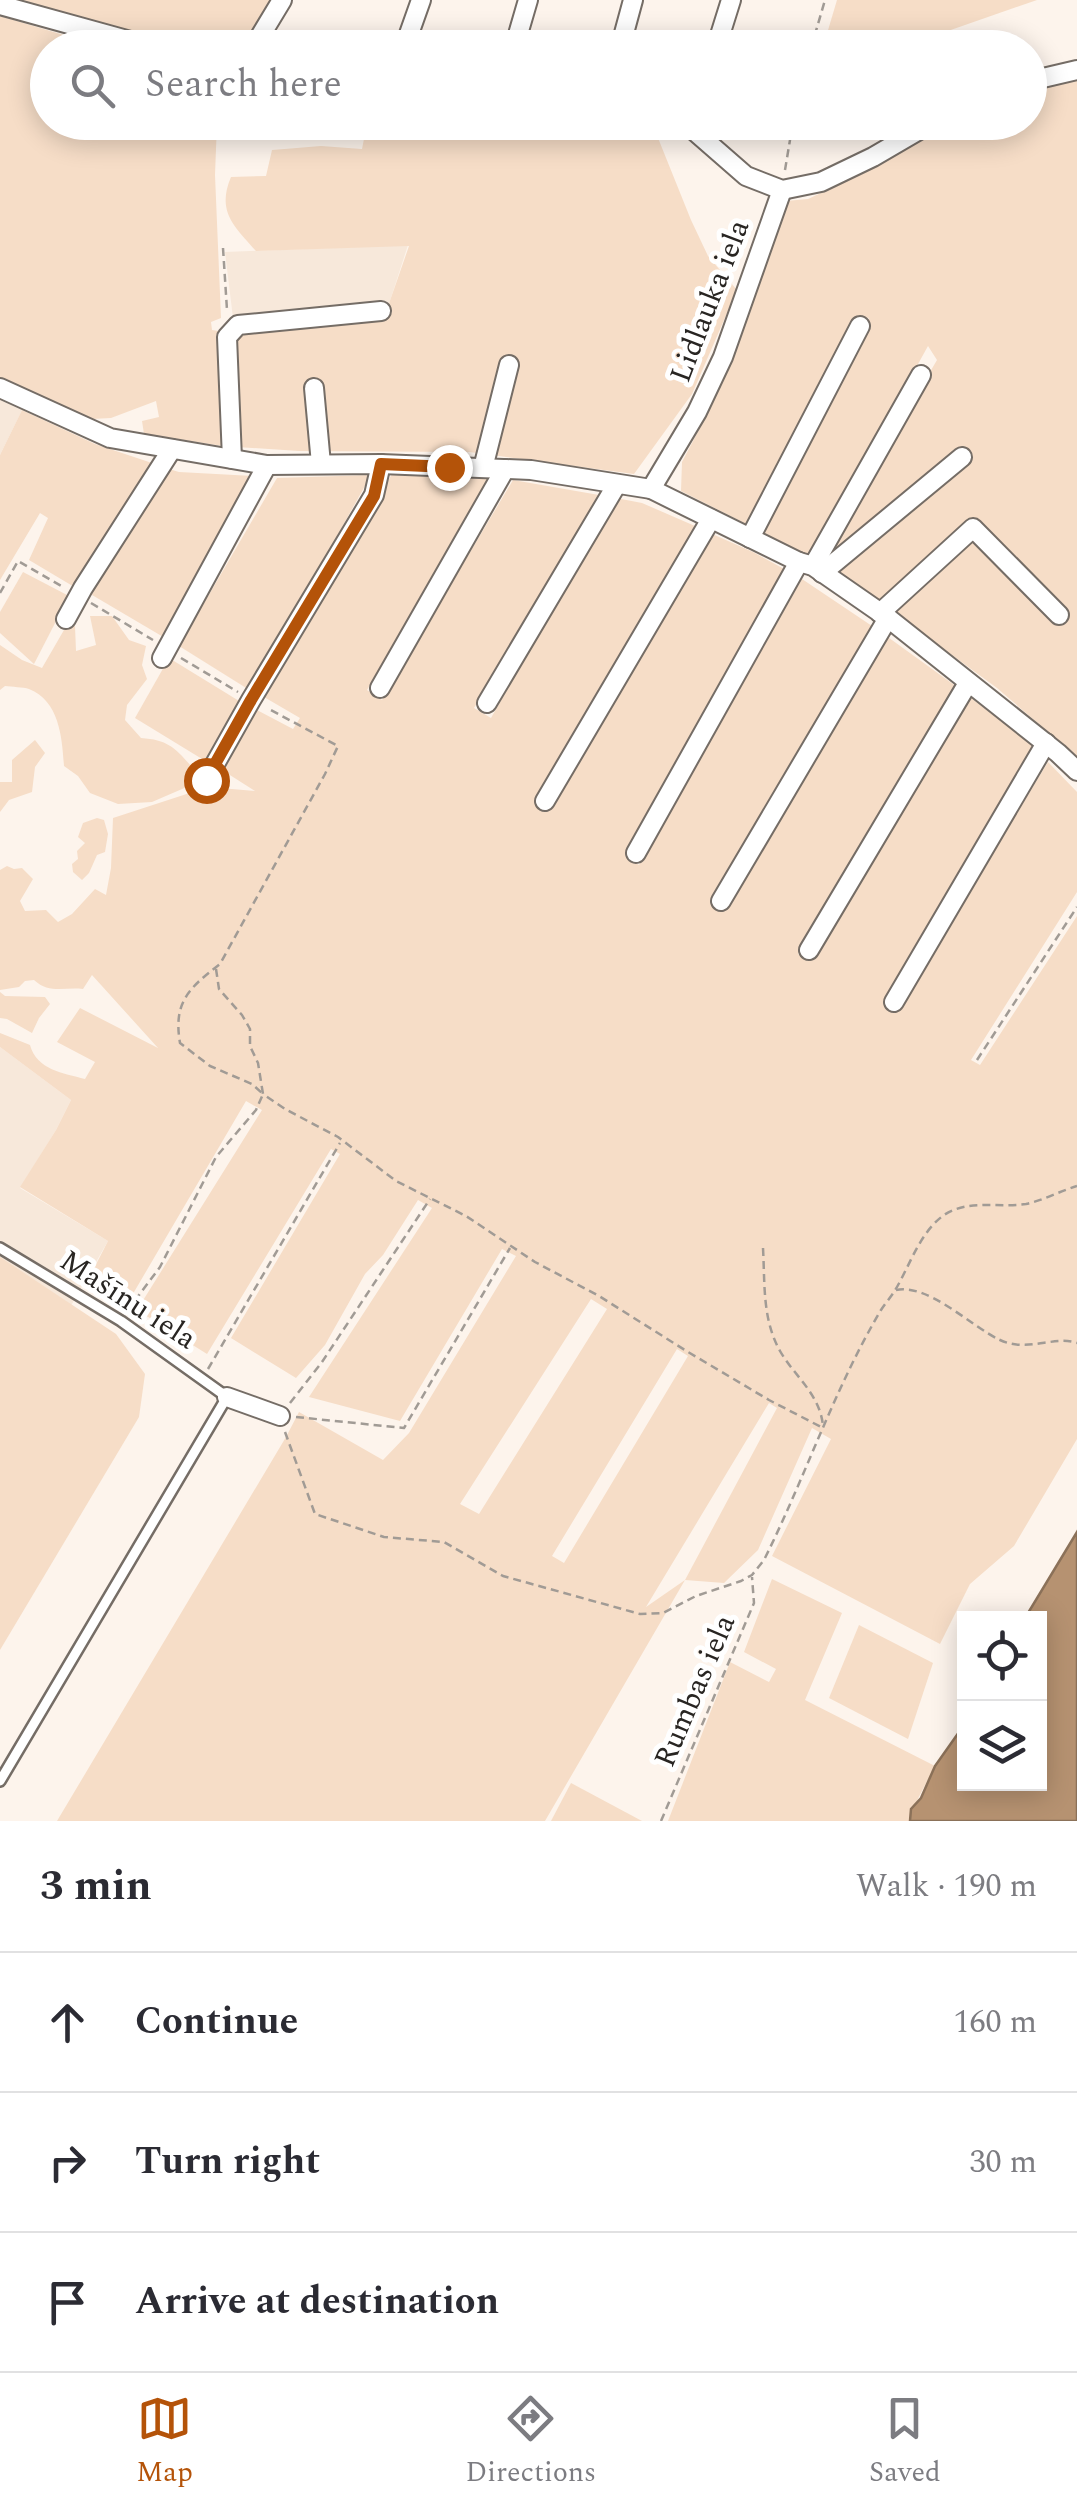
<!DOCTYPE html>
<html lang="en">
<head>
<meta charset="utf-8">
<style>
	:root { --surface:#fff; --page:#f7f7f7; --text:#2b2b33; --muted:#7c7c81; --line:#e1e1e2; --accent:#b45309 }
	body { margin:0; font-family:Spectral,serif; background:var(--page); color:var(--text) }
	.controls { position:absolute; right:30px; bottom:30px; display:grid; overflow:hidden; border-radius:0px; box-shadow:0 5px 25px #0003 }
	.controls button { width:90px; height:90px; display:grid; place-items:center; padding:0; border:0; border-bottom:2px solid var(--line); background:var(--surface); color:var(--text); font:50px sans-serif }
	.stop { position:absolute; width:30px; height:30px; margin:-22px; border:8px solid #b45309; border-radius:50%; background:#fff }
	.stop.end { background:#b45309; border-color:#fff; box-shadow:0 2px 10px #0008 }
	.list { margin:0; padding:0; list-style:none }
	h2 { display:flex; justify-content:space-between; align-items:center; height:130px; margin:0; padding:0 40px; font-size:42px }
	h2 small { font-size:32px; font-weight:400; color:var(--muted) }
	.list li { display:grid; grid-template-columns:65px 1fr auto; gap:30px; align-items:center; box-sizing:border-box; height:140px; padding:0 40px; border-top:2px solid var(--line) }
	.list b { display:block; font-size:38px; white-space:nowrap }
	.list em { font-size:32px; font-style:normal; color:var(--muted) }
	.icon { flex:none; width:55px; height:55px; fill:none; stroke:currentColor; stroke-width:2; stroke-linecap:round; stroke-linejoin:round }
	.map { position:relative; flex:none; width:1077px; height:1821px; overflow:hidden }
	.search { position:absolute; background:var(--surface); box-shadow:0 5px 25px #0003; left:30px; right:30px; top:30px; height:110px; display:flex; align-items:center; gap:25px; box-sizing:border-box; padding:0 35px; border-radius:55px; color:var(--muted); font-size:38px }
	.sheet { height:550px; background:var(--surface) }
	nav { display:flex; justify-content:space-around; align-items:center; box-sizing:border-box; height:140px; border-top:2px solid var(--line); background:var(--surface); font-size:28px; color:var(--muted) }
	nav a { display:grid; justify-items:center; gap:5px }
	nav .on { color:var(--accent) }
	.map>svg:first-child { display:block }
	.built { fill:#f7e8da }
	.green { fill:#f6ddc7; fill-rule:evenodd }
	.water { fill:#b69271; stroke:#8b7159; stroke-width:2.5 }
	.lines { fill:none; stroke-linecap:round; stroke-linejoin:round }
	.service-casing { stroke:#756d66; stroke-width:14 }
	.minor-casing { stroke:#756d66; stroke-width:22 }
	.path { stroke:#a19b95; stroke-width:2.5; stroke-dasharray:8 5; stroke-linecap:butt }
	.service { stroke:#fff; stroke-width:9 }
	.minor { stroke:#fff; stroke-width:18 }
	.route { stroke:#b45309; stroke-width:12 }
	.labels { text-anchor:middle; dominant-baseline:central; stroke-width:10; stroke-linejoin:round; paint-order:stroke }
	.street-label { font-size:30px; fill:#282522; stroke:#fff }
</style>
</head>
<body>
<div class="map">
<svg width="1077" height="1821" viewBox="0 0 1077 1821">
	<rect width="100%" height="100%" fill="#fdf4ec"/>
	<g class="built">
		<polygon points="408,245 388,307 233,318 225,252"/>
		<polygon points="0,400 22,410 0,455"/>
		<polygon points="0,1047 71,1100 56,1130 20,1188 108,1241 45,1351 0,1323"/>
	</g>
	<g class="green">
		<polygon points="11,0 276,0 249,48 185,47 118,27"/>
		<polygon points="837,0 1037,0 945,32 888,47 823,47"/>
		<polygon points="0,16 104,47 48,48 48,122 217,123 215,175 221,318 211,322 212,330 219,331 222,343 223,446 144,434 142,421 159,417 156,401 111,418 92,419 0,381"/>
		<polygon points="1077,80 1077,757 997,688 889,609 974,522 882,603 831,572 971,454 967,449 823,566 818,563 937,360 928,346 810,559 762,533 869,318 858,316 752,527 681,491 682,462 703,422 786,201 808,199 851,179 911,145 955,123 1030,122 1030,91"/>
		<path d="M394 122 616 123 656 133 691 220 708 256 737 290 692 394 634 474 469 452 299 451 237 447 238 332 385 315 409 246 256 251C235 227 216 212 231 177L266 176 272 150 321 146 362 149 367 124Z"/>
		<polygon points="22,410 95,444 155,464 76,588 29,560 48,518 40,513 0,580 0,455"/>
		<polygon points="169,469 179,472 253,476 165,638 87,592"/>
		<path d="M392 474 490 479 367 690 382 700 513 480 599 495 474 708 491 718 616 498 642 503 695 526 536 803 548 811 710 533 753 552 786 570 628 857 639 865 802 579 875 628 713 904 722 910 885 635 957 687 798 954 809 961 967 695 1032 744 1036 750 884 1006 894 1013 1048 762 1077 792V892L971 1060 980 1065 1077 916V1439L1014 1546 970 1584 940 1644 772 1556 831 1439 812 1428 758 1550 724 1583 685 1580 545 1821H57L286 1437 299 1412 383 1460 409 1433 516 1256 502 1249 400 1421 309 1397 432 1208 418 1200 383 1255 365 1274 325 1345 296 1378 231 1338 340 1154 331 1149 207 1354 137 1310 262 1110 246 1101 127 1304 88 1280 108 1241 20 1187 56 1130 71 1100 0 1047V1033L30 1045C37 1070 63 1073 85 1079L95 1062 57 1042 80 1008 158 1048 92 975 83 989C64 987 49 994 34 980L25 981 19 987 0 990V870L7 866 14 869 22 868 33 879 20 901 25 911 46 910 58 922 72 914 95 889 106 895 111 868 113 818 208 787 255 791 222 770 255 709 293 729 300 718 264 697ZM591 1299 607 1309 479 1514 460 1504ZM677 1349 688 1356 564 1563 552 1556ZM769 1403 777 1408 685 1580 646 1607Z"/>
		<polygon points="371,475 251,691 179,646 277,478"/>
		<polygon points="23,572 69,596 34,664 0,633 0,612"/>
		<path d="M90 616H112L129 640 146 646 142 665 147 679 127 705 125 720 141 738C171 740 177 750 197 773L189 786 152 802 118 804 90 793 78 776 64 766C62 739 60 701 29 689 23 687 12 687 5 686L0 690V645L22 660 42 668 64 630 75 626 76 651 96 645Z"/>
		<polygon points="169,658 244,704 207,762 135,718"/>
		<polygon points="35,740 45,753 35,767 32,792 9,800 0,812 0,782 12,782 12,760"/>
		<polygon points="97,818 104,820 108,834 105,852 97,855 89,873 82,880 73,872 72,864 78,859 77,851 85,843 78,837 83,823"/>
		<polygon points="0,992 5,996 45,997 50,1004 39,1018 32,1033 7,1019 0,1018"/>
		<polygon points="0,1257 116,1334 145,1374 139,1417 0,1650"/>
		<path d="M772 1579 842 1613 805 1700 935 1766C928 1781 911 1808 910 1821H668L730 1662 769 1682 776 1669 744 1652Z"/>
		<polygon points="859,1625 933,1663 908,1739 829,1698"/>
		<polygon points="571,1783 642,1821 551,1821"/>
	</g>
	<polygon class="water" points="1077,1532 1077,1821 910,1821 911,1809 921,1798 935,1766 964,1725 964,1784 1040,1784 1040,1618 1025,1618"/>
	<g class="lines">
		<g class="service-casing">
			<polyline id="service" points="0,1248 121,1321 227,1397 0,1781"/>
		</g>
		<g class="minor-casing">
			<g id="minor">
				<polyline points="0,5 156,48"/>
				<polyline points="253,48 282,0"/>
				<polyline points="404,48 421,0"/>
				<polyline points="514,48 528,0"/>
				<polyline points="620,48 633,0"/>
				<polyline points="716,48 731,0"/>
				<polyline points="1030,81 1077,70"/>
				<polyline points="679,122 691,128 746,176 782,190 821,182 873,157 933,122"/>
				<polyline points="0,388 110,438 267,465 381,464 531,470 651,489 799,562 813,566 888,618 1058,753 1077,771"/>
				<polyline points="314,388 321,464"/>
				<polyline points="232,459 227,337 238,325 381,311"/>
				<polyline points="483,468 509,365"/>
				<polyline points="651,489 697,412 723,357 782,190"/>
				<polyline points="750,538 860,326"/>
				<polyline points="813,566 921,375"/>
				<polyline points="822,573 962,457"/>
				<polyline points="880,613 973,528 1059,615"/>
				<polyline points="66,619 83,588 172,449"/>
				<polyline points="162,658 267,465"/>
				<polyline points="380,688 505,469"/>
				<polyline points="487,703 617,484"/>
				<polyline points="206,780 251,700 374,495 381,464"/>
				<polyline points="545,801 711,519"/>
				<polyline points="636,853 799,562"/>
				<polyline points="721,901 888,618"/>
				<polyline points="809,950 968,683"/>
				<polyline points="894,1002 1046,743"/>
				<polyline points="227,1397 280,1416"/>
			</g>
		</g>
		<g class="path">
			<polyline points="811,48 825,0"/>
			<polyline points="785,170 793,122"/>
			<polyline points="223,248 227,310"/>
			<polyline points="0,593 18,561 63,587"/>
			<polyline points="91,603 153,640"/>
			<polyline points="181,658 238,692"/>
			<polyline points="216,969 219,989 242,1015 250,1029 250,1046 258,1063 263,1094 285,1109 338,1137 396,1181 466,1216 535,1262 599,1296 688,1352 769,1400 823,1428"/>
			<polyline points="977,1060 1077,907"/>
			<path d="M763 1248C765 1283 762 1319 780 1351 795 1377 820 1394 823 1426"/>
			<path d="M896 1290C928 1283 972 1327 1000 1340 1028 1353 1054 1335 1077 1343"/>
			<path d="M127 1311 160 1267 216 1157 256 1110 263 1094 252 1084 210 1066 180 1043C173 1002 189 988 220 964L325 774 338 746 267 708"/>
			<polyline points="208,1369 340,1143"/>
			<polyline points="290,1403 322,1362 430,1199"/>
			<polyline points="296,1417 404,1428 510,1248"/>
			<path d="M285 1432 315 1514 384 1537 444 1542 503 1576 640 1614 663 1613 696 1596 741 1581 752 1575 764 1560C805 1478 834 1389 881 1310 885 1304 890 1298 894 1292 910 1266 919 1233 944 1215 968 1199 1000 1208 1026 1204 1044 1200 1060 1191 1077 1186"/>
			<polyline points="661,1821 754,1603 752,1577"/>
		</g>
		<use href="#service" class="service"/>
		<use href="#minor" class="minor"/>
	</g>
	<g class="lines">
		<polyline class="route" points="206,780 251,700 374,496 381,464 449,467"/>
	</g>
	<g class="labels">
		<g class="street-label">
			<text transform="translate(710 301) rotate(-69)">Lidlauka iela</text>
			<text transform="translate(128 1300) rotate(33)">Mašīnu iela</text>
			<text transform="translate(695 1691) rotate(-67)">Rumbas iela</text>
		</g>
	</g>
</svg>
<div class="controls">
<button><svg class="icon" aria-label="locate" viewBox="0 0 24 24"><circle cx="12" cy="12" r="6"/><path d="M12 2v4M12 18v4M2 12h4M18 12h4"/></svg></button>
<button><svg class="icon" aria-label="layers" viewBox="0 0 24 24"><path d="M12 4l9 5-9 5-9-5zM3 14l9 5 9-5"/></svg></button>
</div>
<div class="stop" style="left:206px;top:780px"></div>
<div class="stop end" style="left:449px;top:467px"></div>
<div class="search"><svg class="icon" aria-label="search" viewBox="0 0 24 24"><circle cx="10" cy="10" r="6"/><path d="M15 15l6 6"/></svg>Search here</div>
</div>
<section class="sheet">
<h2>3 min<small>Walk · 190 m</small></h2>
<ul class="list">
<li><svg class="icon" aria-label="ahead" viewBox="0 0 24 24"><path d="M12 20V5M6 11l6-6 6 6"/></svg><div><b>Continue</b></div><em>160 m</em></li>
<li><svg class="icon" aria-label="right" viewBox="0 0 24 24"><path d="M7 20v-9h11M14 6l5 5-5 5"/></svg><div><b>Turn right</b></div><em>30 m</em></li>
<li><svg class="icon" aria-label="arrive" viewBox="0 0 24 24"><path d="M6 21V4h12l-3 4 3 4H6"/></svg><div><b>Arrive at destination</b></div></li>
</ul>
</section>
<nav>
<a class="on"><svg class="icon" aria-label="map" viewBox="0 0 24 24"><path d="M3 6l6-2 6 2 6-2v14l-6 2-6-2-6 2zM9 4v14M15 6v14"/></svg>Map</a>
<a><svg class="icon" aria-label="directions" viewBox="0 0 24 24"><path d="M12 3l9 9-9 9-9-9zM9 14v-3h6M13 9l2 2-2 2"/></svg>Directions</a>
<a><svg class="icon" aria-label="saved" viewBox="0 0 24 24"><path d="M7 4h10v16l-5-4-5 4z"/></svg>Saved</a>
</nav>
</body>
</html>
